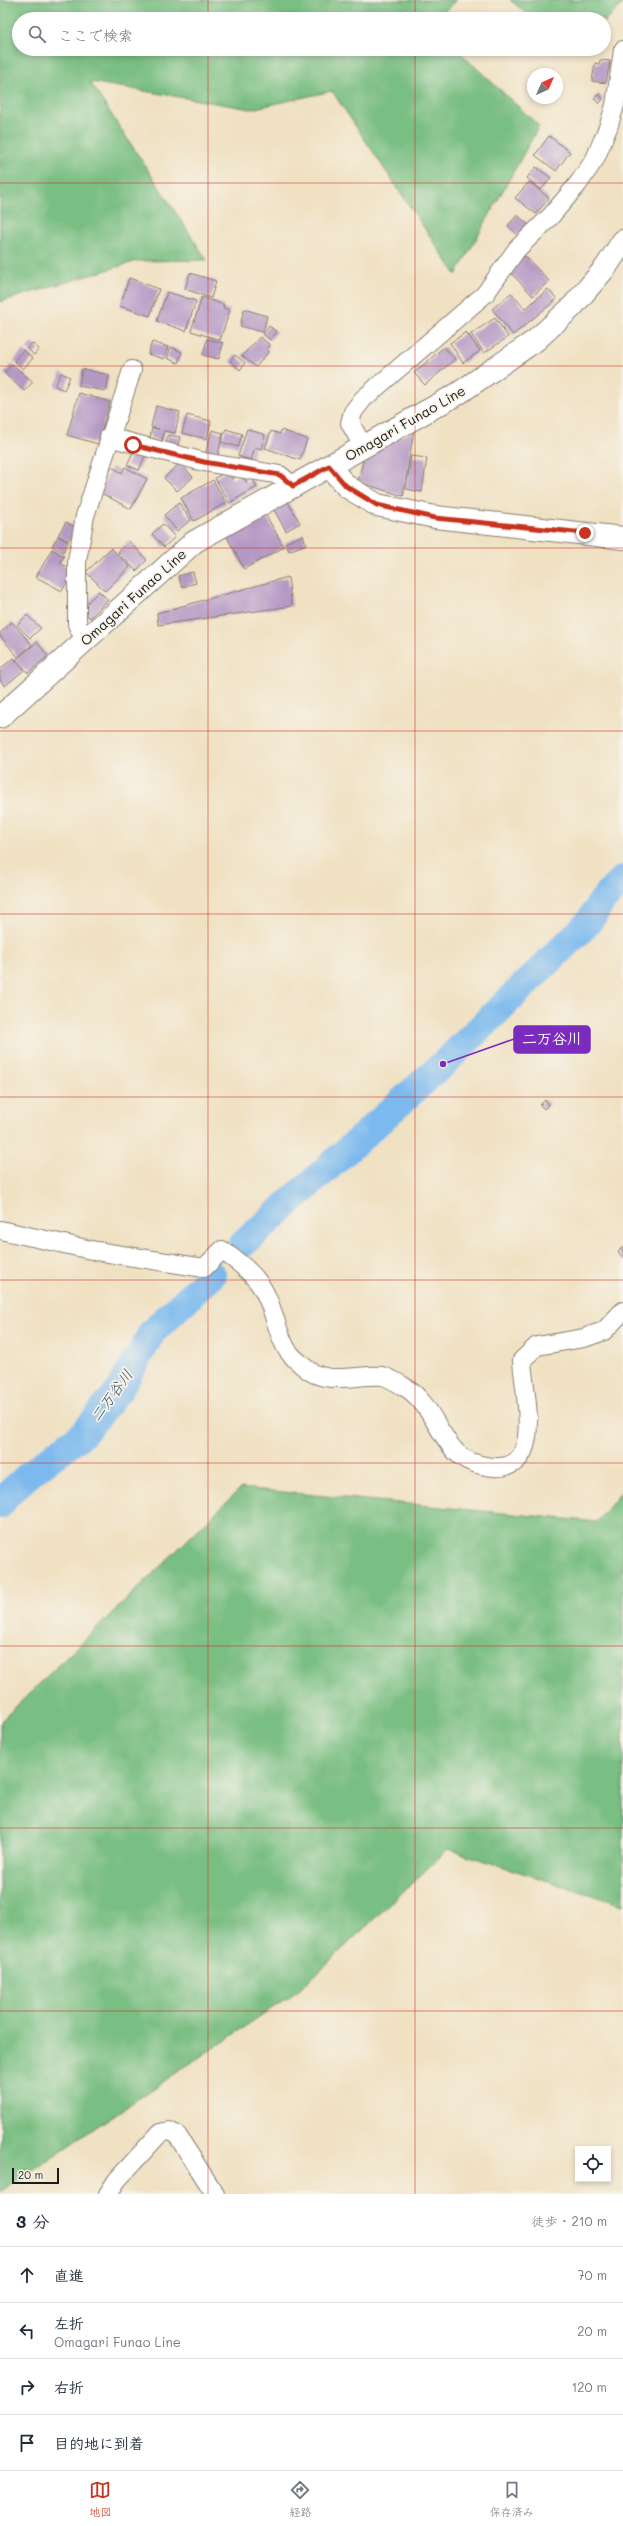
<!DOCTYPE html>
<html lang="ja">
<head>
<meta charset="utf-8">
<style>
	:root { --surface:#fff; --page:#f6f6f7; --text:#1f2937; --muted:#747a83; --line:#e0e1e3; --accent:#c8321e }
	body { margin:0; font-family:Mali,"Klee One",sans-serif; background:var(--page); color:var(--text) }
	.controls { position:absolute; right:12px; bottom:12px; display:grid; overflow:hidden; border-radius:0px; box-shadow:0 2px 6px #0003 }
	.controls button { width:36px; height:36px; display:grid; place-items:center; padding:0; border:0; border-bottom:1px solid var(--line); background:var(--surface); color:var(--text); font:20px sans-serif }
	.compass { position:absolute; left:527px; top:68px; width:36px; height:36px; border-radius:50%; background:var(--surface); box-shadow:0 2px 6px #0003; rotate:45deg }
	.scale { position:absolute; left:12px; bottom:10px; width:47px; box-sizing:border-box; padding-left:4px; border:2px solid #1c1c1c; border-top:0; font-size:11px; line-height:14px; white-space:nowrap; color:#1c1c1c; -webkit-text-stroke:3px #f7f3e8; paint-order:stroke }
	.stop { position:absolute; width:12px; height:12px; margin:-9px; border:3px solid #c8321e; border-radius:50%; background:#fff }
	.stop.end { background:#c8321e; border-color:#fff; box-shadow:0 1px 4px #0008 }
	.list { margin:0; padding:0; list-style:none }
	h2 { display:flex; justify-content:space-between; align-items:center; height:52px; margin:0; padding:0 16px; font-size:17px }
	h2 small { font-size:13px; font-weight:400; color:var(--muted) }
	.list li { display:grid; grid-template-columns:26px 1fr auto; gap:12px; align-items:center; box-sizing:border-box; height:56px; padding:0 16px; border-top:1px solid var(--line) }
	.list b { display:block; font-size:15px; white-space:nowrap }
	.list p { margin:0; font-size:13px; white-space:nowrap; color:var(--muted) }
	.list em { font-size:13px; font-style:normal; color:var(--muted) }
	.icon { flex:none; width:22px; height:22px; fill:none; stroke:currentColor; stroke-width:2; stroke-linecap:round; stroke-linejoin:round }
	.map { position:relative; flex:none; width:623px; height:2194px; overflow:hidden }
	.search { position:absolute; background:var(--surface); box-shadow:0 2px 6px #0003; left:12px; right:12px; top:12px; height:44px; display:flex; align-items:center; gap:10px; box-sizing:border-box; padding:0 14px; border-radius:22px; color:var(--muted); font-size:15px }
	.sheet { height:276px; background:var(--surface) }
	nav { display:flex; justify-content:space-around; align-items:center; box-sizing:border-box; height:56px; border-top:1px solid var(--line); background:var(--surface); font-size:11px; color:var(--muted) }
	nav a { display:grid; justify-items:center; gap:2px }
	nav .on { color:var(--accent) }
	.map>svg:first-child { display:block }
	.forest { fill:#79be82; stroke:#4a6d4f }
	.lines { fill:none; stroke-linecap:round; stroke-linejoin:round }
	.river { stroke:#7bb9ee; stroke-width:28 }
	.building { fill:#b599c5 }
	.minor-casing { stroke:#867e70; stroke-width:20 }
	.tertiary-casing { stroke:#867e70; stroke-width:24 }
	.secondary-casing { stroke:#867e70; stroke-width:24 }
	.minor { stroke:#fff; stroke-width:18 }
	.tertiary { stroke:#fff; stroke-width:22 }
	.secondary { stroke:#fff; stroke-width:22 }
	.route { stroke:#c8321e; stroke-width:5 }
	.grid { fill:none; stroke:#c8321e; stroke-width:1; stroke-opacity:0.55 }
	.labels { text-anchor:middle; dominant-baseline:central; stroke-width:3.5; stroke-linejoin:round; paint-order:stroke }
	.street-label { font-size:14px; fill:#1c1c1c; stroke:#f7f3e8 }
	.water-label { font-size:15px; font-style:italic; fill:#3d5366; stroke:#f7f3e8 }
	.leader { fill:none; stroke:#7b2cbf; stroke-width:1.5 }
	.callout-dot { fill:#7b2cbf; stroke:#f7f3e8; stroke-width:1.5 }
	.callout { fill:#7b2cbf; stroke:#7b2cbf; stroke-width:1.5 }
	.callout-label { font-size:15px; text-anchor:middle; font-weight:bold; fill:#fff }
</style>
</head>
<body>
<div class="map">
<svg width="623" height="2194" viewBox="0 0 623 2194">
	<rect width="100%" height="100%" fill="#f7f3e8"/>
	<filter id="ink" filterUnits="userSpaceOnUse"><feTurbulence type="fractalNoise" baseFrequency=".025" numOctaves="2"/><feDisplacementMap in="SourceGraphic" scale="8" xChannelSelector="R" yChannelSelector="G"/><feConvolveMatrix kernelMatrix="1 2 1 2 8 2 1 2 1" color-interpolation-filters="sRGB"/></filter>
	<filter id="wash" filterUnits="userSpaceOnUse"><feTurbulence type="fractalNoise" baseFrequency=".012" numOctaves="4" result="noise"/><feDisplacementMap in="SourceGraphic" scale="16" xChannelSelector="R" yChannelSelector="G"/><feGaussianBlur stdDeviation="0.9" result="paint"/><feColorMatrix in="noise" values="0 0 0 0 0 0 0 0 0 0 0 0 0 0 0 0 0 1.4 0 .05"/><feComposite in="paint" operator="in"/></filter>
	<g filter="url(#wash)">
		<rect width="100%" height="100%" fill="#f0e1c3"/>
		<g class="forest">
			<polygon points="0,0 457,0 436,19 19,19 19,49 456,49 539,126 456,275 332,91 251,109 90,82 207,260 137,261 0,302"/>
			<polygon points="510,0 623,0 623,3 604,23 604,19 533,19"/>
			<polygon points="241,1488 597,1522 623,1490 623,1905 448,1849 299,1990 0,2192 0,1722"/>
		</g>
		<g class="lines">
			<g class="river">
				<polyline points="243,1244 443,1064 588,923 602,901 623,879"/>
				<polyline points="0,1505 8,1494 32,1472 83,1434 119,1390 153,1331 212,1275"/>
			</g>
		</g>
		<g id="blocks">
			<g class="building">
				<polygon points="600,60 610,61 606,83 592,81 595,63 599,64"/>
				<polygon points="599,94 603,99 599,104 594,98"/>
				<polygon points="549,136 570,152 556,171 535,155"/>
				<polygon points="536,167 551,178 541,190 527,178"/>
				<polygon points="529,182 549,198 536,214 515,198"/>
				<polygon points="517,215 530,226 520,237 508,226"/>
				<polygon points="525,256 549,281 533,296 509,271"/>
				<polygon points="190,273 216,281 211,298 185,289"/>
				<polygon points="129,278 159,289 150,316 120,306"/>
				<polygon points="548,289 557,299 513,335 492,309 511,293 525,309"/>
				<polygon points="167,292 196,301 186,331 157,321"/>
				<polygon points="202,297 224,305 223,308 230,310 220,340 191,331"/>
				<polygon points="244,309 267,316 263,332 240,326"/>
				<polygon points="495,318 508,337 484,353 471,334"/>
				<polygon points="269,326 277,332 270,340 263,334"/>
				<polygon points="466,332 480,351 463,363 450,343"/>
				<polygon points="260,337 270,345 267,349 269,351 256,367 242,356"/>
				<polygon points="207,339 223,343 219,359 203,355"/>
				<polygon points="152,342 168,347 164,359 148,354"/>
				<polygon points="32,343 39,349 34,355 27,348"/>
				<polygon points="171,347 182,352 178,363 167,358"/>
				<polygon points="444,347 455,359 425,385 414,373"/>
				<polygon points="23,350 33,358 23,369 14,361"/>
				<polygon points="235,355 245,363 240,370 230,361"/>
				<polygon points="12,364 33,382 24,391 4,373"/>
				<polygon points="82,369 109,375 106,391 79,386"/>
				<polygon points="61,373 70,377 64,390 55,386"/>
				<polygon points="79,393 110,402 98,444 67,435"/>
				<polygon points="156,406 180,412 175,433 164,431 162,441 150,438 152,428 159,429 151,427"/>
				<polygon points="187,415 211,421 207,439 182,433"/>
				<polygon points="226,429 242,434 238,447 221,442"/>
				<polygon points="247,429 265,435 261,449 255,447 251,460 238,456"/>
				<polygon points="212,430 223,433 217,458 205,455"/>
				<polygon points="281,430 307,439 300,460 265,448 271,431 280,434"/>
				<polygon points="414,430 403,496 358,482 364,456"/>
				<polygon points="168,435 180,437 177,450 165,447"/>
				<polygon points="133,452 145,456 139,470 127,465"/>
				<polygon points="411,456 427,458 422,492 406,489"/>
				<polygon points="180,463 193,477 177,491 164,478"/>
				<polygon points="112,467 122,473 125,467 147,479 131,509 99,492"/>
				<polygon points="227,471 232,479 241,474 246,482 252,478 257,487 229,503 215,478"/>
				<polygon points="213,480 226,503 194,521 181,498"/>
				<polygon points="288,502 300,523 286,531 274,510"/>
				<polygon points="179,503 191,520 177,531 164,515"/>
				<polygon points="264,512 284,547 244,569 225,533"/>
				<polygon points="66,522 75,527 68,541 58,535"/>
				<polygon points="163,524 175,537 164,547 152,534"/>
				<polygon points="303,535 306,544 289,551 285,543"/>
				<polygon points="58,536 68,542 63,552 52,546"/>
				<polygon points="129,541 147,560 136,571 118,552"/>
				<polygon points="111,548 130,567 105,591 86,572"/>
				<polygon points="52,549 64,556 60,563 71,569 68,574 71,575 62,591 36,577"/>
				<polygon points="193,572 196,583 182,587 178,576"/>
				<polygon points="288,577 292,606 158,625 157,613"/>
				<polygon points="99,591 108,600 90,618 81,609"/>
				<polygon points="27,615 41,628 30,638 17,625"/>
				<polygon points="12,622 32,645 18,657 0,636 0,633"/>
				<polygon points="37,642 48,656 28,673 16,660"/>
				<polygon points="14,658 24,670 5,686 0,680 0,669"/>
				<polygon points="545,1100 549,1104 544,1109 540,1105"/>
				<polygon points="623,1247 623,1258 618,1252"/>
			</g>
		</g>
	</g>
	<g filter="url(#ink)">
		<use href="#blocks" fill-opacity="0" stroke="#867e70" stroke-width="1"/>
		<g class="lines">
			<g class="minor-casing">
				<g id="minor">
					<polyline points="109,437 204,462 280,475 293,486"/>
					<polyline points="363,446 350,423 353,412 363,399 485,294 517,249 550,217 578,184 595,159 609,125 615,105 623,50"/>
					<polyline points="85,641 77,624 77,561 85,516 132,370"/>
					<path d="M0 1230 96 1251 204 1268 222 1250C235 1260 248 1268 258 1282 272 1300 275 1326 285 1346 288 1353 297 1361 303 1366 325 1387 356 1374 382 1376 388 1377 398 1383 403 1386 430 1401 436 1431 456 1452 466 1462 480 1466 494 1467 546 1471 523 1389 522 1360L537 1346 584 1338 604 1331 623 1311"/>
					<polyline points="108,2194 117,2180 160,2133 169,2131 177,2135 215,2194"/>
				</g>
			</g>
			<g class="tertiary-casing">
				<polyline id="tertiary" points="329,466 346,486 377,505 435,517 623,538"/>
			</g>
			<g class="secondary-casing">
				<polyline id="secondary" points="0,717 194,542 459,393 536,340 572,307 606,267 623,241"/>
			</g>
			<use href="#minor" class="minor"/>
			<use href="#tertiary" class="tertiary"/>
			<use href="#secondary" class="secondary"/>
		</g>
	</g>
	<g class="lines" filter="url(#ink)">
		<polyline class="route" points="133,445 204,462 280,475 293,486 329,466 346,486 377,505 435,518 585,533"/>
	</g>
	<path class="grid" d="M208 0V19M415 0V19M208 49V2194M415 49V2194M0 183H623M0 366H623M0 548H623M0 731H623M0 914H623M0 1097H623M0 1280H623M0 1463H623M0 1646H623M0 1828H623M0 2011H623"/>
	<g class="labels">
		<g class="street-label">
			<text transform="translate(405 423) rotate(-30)">Omagari Funao Line</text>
			<text transform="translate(133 597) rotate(-42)">Omagari Funao Line</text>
		</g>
		<g class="water-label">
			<text transform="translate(111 1395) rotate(-54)">二万谷川</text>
		</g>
	</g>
	<path class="leader" d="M443 1064L514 1039"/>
	<circle class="callout-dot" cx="443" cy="1064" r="4"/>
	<rect class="callout" x="514" y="1026" width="76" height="27" rx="4"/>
	<g class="callout-label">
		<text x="552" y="1044">二万谷川</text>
	</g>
</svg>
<div class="controls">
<button><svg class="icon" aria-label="locate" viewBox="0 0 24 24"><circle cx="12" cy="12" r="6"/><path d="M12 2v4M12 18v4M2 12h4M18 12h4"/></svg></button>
</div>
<svg class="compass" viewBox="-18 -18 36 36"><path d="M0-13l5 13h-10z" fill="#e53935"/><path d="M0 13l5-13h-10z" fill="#747a83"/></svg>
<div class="scale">20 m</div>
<div class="stop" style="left:133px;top:445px"></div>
<div class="stop end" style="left:585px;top:533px"></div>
<div class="search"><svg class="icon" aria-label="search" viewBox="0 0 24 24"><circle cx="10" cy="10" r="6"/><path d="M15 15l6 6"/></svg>ここで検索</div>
</div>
<section class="sheet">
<h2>3 分<small>徒歩 · 210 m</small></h2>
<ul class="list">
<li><svg class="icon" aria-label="ahead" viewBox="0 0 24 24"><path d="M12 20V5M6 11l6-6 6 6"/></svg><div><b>直進</b></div><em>70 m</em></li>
<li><svg class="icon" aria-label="left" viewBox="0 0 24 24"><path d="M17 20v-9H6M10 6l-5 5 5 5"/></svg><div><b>左折</b><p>Omagari Funao Line</p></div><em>20 m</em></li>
<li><svg class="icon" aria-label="right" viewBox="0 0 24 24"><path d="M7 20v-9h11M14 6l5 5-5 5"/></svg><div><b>右折</b></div><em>120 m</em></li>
<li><svg class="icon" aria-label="arrive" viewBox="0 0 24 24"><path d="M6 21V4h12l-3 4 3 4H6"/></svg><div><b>目的地に到着</b></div></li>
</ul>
</section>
<nav>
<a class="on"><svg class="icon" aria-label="map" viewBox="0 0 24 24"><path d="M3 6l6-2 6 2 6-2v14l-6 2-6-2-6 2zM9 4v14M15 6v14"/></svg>地図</a>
<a><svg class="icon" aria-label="directions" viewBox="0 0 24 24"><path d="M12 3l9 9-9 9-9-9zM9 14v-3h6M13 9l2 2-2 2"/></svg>経路</a>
<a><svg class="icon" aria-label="saved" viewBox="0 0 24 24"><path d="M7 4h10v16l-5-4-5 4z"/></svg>保存済み</a>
</nav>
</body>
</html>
